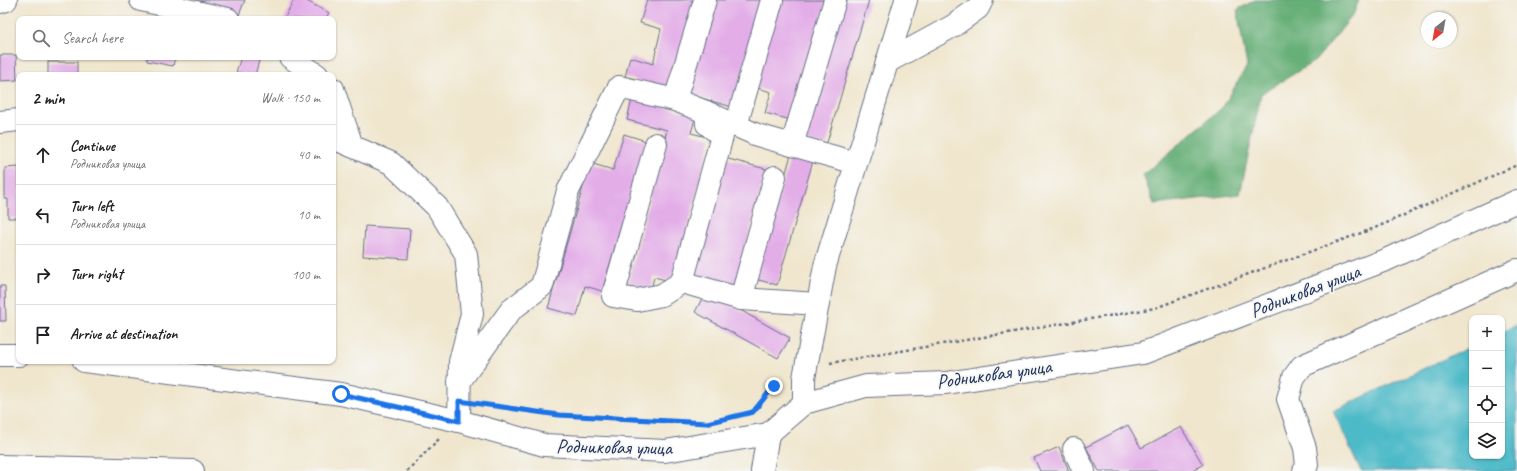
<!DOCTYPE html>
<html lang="en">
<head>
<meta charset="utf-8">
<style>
	:root { --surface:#fff; --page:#f6f6f6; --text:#202124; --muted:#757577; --line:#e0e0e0 }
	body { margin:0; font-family:Caveat,sans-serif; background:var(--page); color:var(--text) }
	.controls { position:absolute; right:12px; bottom:12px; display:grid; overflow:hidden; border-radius:8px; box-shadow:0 1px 3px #0004 }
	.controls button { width:36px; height:36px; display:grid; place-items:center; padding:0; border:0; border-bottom:1px solid var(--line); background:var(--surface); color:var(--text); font:20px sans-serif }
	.compass { position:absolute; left:1421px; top:12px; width:36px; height:36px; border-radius:50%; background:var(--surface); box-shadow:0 1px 3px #0004; rotate:211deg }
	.stop { position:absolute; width:12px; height:12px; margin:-9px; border:3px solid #1a73e8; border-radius:50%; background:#fff }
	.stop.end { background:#1a73e8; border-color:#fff; box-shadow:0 1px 4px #0008 }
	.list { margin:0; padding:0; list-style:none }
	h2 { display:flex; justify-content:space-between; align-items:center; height:52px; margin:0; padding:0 16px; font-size:17px }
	h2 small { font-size:13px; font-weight:400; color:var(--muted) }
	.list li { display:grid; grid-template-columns:26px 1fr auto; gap:12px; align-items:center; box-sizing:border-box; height:60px; padding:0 16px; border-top:1px solid var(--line) }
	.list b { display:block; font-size:15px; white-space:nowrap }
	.list p { margin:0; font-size:13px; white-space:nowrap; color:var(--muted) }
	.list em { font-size:13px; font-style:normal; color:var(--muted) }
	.icon { flex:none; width:22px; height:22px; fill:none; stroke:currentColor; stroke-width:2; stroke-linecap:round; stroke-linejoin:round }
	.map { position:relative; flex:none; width:1517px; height:471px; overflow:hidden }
	.search { position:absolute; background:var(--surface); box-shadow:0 1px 3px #0004; left:16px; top:16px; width:320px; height:44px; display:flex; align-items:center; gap:10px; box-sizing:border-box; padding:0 14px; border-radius:8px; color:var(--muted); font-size:15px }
	.panel { position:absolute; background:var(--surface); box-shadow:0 1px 3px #0004; left:16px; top:72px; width:320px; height:292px; border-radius:8px }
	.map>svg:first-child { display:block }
	.forest { fill:#66af77; stroke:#406f6a }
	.water { fill:#4dbac8; stroke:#347493 }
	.building { fill:#e3ade8 }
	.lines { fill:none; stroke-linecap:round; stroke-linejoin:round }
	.minor-casing { stroke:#666f85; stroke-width:24 }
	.path { stroke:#666f85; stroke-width:2.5; stroke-dasharray:3 3; stroke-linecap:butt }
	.minor { stroke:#fff; stroke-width:22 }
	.route { stroke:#1a73e8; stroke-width:5 }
	.labels { text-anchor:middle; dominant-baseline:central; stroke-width:3.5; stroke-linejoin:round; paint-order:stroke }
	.street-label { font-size:20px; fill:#1b2f5e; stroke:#f6f6f2 }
</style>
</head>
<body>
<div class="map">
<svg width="1517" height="471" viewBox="0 0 1517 471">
	<rect width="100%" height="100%" fill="#f6f6f2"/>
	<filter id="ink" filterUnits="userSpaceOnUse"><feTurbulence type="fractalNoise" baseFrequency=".025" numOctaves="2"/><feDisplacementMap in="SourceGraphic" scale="8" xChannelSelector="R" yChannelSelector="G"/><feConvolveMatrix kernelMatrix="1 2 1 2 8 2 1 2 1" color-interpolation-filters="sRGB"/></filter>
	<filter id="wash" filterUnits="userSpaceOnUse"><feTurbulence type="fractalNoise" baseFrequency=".012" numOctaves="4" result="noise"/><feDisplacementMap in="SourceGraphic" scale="16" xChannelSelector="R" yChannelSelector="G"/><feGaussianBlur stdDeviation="0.9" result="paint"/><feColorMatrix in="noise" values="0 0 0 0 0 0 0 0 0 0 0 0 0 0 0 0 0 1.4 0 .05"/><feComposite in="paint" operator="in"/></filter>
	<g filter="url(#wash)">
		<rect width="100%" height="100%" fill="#f0e6cd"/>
		<polygon class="forest" points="1255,0 1359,0 1353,15 1315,61 1261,94 1240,194 1154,204 1143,175 1223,107 1247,66 1237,10"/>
		<polygon class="water" points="1517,325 1517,471 1361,471 1333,411 1472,346 1472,456 1502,456 1502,332"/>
		<g id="blocks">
			<g class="building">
				<polygon points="194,0 245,0 238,17"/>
				<polygon points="294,0 305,0 329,13 325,19 284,19"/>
				<polygon points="647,0 696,0 671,90 625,77 630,57 653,64 661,29 640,23"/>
				<polygon points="712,0 764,0 732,107 684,93"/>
				<polygon points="780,0 827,0 791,120 765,113 771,92 754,87"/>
				<polygon points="844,0 869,0 826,146 802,139"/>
				<polygon points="0,55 16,55 17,80 0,81"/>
				<polygon points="147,57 175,57 173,66 147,61"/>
				<polygon points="241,57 260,57 255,75 248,75 236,72"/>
				<rect x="48" y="62" width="29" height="13"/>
				<polygon points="632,99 696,115 691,133 711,138 674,282 654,277 650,294 627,288 667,130 627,120"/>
				<polygon points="624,134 646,141 602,291 585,286 577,316 548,308 590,163 613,170"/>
				<polygon points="791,155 813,161 777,285 755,279"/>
				<polygon points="721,157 766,169 736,286 692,275"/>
				<polygon points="19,167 19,218 8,218 8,199 5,199 5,168"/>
				<polygon points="365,226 410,229 408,259 363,256"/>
				<polygon points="0,286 5,286 6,321 0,321"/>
				<polygon points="706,291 790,338 778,358 695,312"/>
				<polygon points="1128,425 1141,448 1181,427 1203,465 1192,471 1099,471 1086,447"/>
				<polygon points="1059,447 1069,471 1040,471 1034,458"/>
			</g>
		</g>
	</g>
	<g filter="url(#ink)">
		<use href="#blocks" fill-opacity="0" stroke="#666f85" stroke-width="1"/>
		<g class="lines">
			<g class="minor-casing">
				<g id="minor">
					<polyline points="141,0 228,19"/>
					<polyline points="705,0 675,100 706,112"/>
					<polyline points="0,2 6,0"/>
					<polyline points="290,57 317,75"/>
					<polyline points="887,62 953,26 978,8 982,0"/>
					<polyline points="333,89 352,146"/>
					<polyline points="0,122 19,120"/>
					<polyline points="736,126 772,0"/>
					<polyline points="333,138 391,163 437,207 466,254 472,314 460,362 459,421"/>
					<polyline points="656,144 613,296 637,300 662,295 682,282 741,299 818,304"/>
					<polyline points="792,145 835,0"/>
					<polyline points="682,282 722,136 707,124 706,112 757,135 856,163"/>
					<polyline points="741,299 775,177"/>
					<polyline points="0,355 19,355"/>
					<polyline points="84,361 341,394 459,421 544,445 665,451 768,434 804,403 866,386 946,383 1143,353 1388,259 1517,201"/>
					<polyline points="459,382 511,310 542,286 568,191 619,87 675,100"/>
					<polyline points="804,403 804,378 825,266 906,0"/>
					<polyline points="1074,449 1084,471"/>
					<polyline points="0,466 193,471"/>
					<polyline points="762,471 768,434"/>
					<polyline points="1304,471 1307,465 1305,448 1288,399 1294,377 1302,366 1517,270"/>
				</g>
			</g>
			<g class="path">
				<polyline points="830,363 1155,308 1375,228 1517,165"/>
				<polyline points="496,406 559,415 692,422"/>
				<polyline points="750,412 753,412 774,386 781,382"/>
				<polyline points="407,471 439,439"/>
			</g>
			<use href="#minor" class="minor"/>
		</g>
	</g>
	<g class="lines" filter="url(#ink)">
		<polyline class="route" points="341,394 459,421 459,401 559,415 707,423 753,412 774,386"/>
	</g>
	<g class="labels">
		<g class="street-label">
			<text transform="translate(1305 291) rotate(-21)">Родниковая улица</text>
			<text transform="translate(994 374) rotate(-8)">Родниковая улица</text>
			<text transform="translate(614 447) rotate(1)">Родниковая улица</text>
		</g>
	</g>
</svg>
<div class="controls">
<button>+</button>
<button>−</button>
<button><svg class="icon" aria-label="locate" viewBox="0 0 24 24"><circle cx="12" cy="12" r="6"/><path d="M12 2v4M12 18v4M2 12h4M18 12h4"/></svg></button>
<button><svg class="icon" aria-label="layers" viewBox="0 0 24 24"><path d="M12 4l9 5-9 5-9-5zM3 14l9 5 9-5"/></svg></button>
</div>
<svg class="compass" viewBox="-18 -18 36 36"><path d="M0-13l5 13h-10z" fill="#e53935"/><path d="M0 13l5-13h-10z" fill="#757577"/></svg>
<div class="stop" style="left:341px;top:394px"></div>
<div class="stop end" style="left:774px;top:386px"></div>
<div class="search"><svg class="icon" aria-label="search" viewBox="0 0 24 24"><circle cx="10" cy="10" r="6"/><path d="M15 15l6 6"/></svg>Search here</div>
<section class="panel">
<h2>2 min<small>Walk · 150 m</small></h2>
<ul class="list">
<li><svg class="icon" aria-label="ahead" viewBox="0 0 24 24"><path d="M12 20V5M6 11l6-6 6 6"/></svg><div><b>Continue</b><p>Родниковая улица</p></div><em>40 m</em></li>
<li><svg class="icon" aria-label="left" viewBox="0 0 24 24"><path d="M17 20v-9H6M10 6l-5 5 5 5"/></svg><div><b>Turn left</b><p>Родниковая улица</p></div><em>10 m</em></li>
<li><svg class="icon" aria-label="right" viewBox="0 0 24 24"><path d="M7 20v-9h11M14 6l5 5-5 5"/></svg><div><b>Turn right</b></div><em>100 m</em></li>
<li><svg class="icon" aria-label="arrive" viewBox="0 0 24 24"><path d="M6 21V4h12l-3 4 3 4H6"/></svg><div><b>Arrive at destination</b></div></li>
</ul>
</section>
</div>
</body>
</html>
